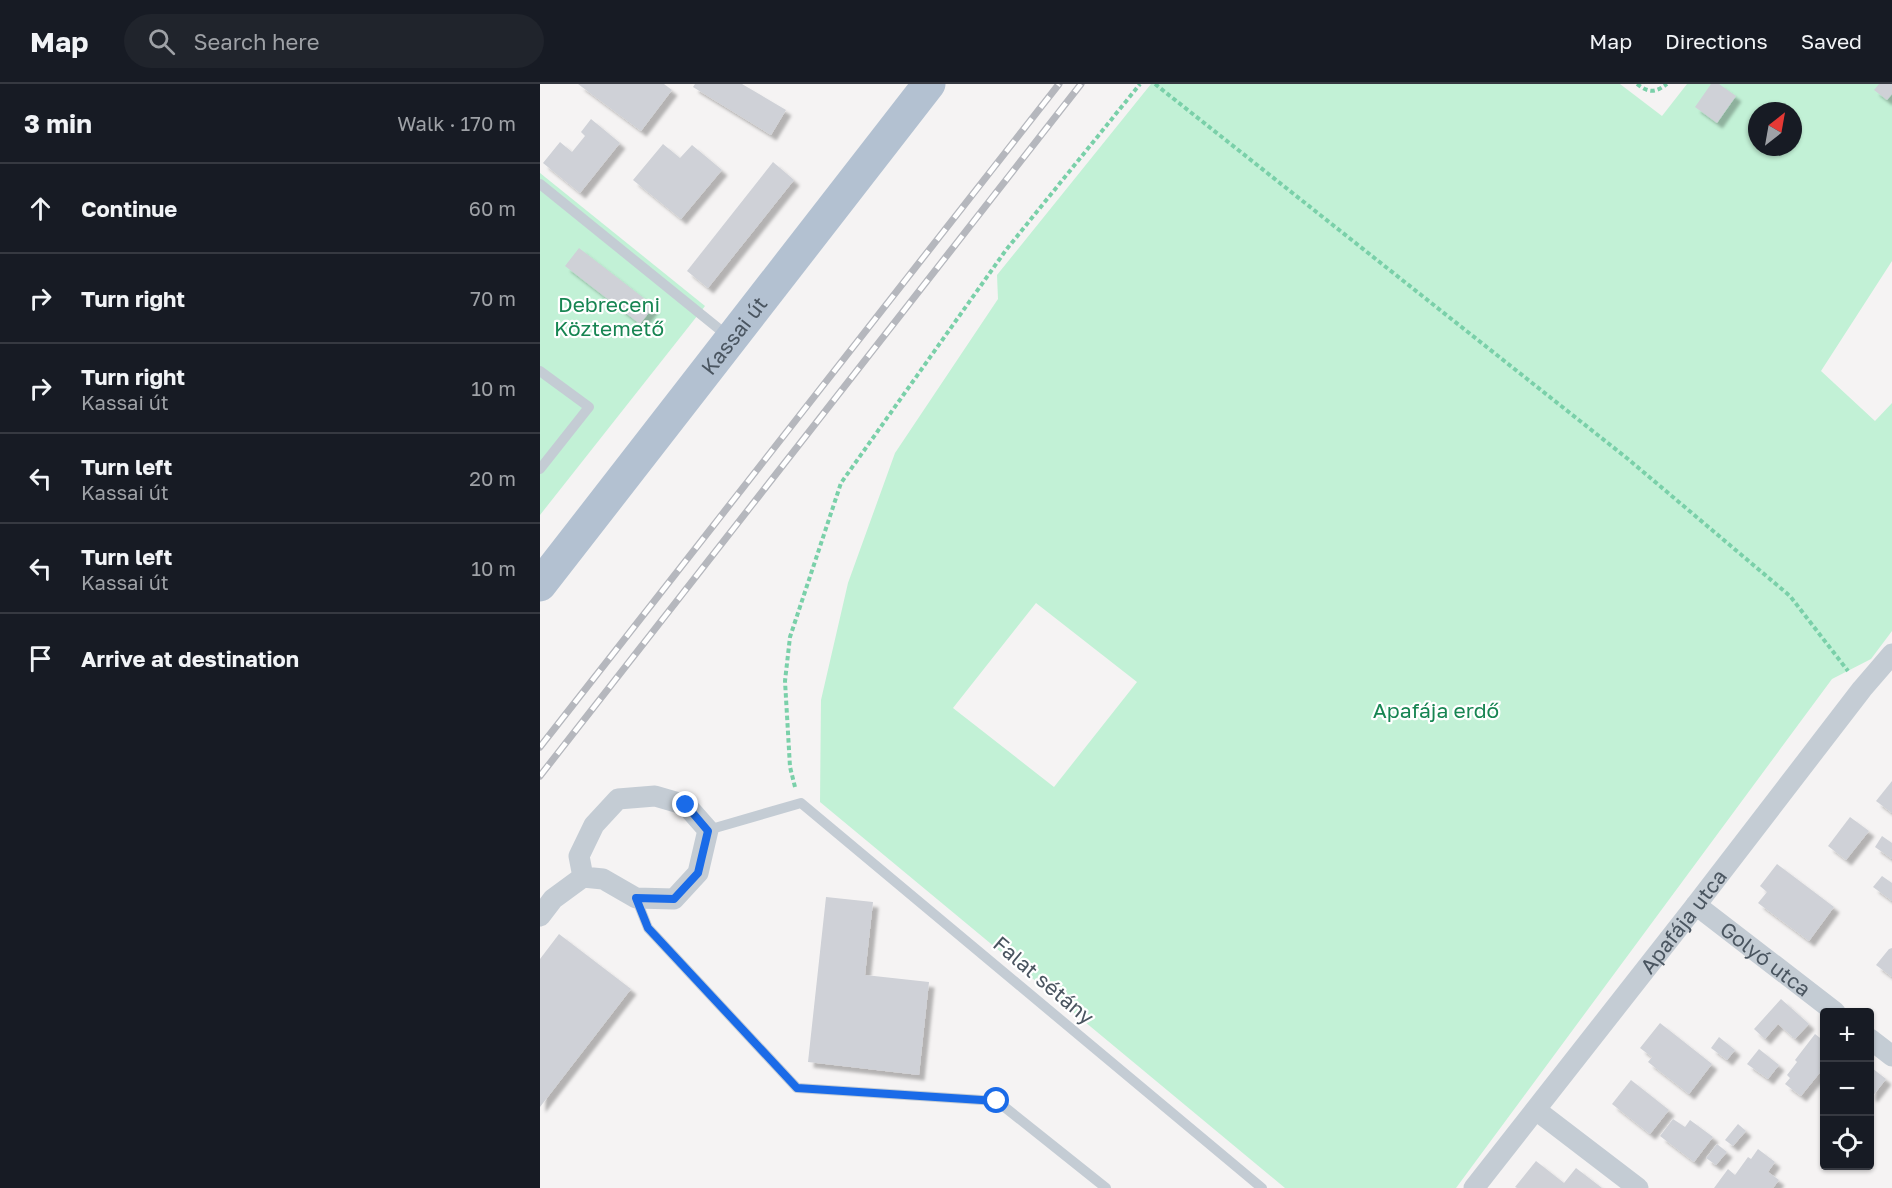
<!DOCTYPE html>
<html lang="en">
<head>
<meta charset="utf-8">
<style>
	:root { --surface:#171b24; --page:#20242c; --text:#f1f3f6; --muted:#9ea1a6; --line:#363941 }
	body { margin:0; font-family:"Golos Text",sans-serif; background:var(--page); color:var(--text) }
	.controls { position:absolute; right:18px; bottom:18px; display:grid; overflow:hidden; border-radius:6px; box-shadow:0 2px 4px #0004 }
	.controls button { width:54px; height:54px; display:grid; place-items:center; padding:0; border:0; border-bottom:2px solid var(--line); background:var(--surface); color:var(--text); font:30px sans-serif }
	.compass { position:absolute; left:1208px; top:18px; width:54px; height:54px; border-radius:50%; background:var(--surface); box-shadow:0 2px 4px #0004; rotate:31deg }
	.stop { position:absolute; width:18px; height:18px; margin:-14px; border:4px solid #1a6be8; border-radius:50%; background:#fff }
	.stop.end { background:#1a6be8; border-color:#fff; box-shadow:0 2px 6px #0008 }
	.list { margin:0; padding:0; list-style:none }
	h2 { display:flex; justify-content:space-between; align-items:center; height:78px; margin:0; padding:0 24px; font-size:26px }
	h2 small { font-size:20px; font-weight:400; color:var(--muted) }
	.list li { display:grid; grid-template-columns:39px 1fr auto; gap:18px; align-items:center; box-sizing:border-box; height:90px; padding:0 24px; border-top:2px solid var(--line) }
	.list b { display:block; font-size:22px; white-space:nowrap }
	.list p { margin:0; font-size:20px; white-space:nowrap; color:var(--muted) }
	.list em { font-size:20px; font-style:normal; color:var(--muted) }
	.icon { flex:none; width:33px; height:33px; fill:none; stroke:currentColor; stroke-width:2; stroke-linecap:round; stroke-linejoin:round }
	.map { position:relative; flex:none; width:1352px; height:1104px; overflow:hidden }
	header { display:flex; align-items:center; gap:36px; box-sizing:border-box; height:84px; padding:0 30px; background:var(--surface); border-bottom:2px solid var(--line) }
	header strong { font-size:28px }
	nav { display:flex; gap:33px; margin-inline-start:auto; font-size:21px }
	.search { width:420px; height:54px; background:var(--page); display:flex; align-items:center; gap:15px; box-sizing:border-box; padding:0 21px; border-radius:33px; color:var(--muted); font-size:22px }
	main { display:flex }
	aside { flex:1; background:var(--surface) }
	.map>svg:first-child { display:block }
	.green { fill:#c2f1d6; fill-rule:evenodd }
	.building { fill:#cfd1d7; filter:url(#shadow) }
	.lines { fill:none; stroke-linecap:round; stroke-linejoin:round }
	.path { stroke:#7ad0a9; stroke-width:4; stroke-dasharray:4.5 3; stroke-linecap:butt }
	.service { stroke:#c4ccd4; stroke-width:10 }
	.minor { stroke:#c4ccd4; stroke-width:21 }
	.primary { stroke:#b3c1d1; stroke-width:33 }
	.rail-casing { stroke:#b5b7bd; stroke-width:7 }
	.rail { stroke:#fff; stroke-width:4.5; stroke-dasharray:14; stroke-linecap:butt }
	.route { stroke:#1a6be8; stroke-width:8 }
	.labels { text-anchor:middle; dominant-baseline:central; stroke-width:4.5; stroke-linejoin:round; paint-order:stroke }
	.park-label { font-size:21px; fill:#178552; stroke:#fff }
	.street-label { font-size:21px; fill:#4a5560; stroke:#fff }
</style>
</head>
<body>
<header>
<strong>Map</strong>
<div class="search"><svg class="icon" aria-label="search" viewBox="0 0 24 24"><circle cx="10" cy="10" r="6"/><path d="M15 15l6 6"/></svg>Search here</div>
<nav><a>Map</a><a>Directions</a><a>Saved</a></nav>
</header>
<main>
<aside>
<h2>3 min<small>Walk · 170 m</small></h2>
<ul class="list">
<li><svg class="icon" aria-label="ahead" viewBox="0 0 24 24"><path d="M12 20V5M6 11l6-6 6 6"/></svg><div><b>Continue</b></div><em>60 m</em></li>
<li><svg class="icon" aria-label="right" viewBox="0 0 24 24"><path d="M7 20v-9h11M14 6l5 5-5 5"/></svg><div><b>Turn right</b></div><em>70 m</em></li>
<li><svg class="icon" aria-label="right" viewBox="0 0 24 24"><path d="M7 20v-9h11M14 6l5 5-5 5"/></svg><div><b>Turn right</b><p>Kassai út</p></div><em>10 m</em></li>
<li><svg class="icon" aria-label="left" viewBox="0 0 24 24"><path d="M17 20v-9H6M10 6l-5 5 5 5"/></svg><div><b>Turn left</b><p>Kassai út</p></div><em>20 m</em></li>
<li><svg class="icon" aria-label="left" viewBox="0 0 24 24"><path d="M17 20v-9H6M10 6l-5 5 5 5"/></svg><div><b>Turn left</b><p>Kassai út</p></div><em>10 m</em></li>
<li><svg class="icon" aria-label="arrive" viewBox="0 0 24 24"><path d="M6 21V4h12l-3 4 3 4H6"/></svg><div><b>Arrive at destination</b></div></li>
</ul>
</aside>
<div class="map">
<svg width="1352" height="1104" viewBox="0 0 1352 1104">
	<defs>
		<filter id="shadow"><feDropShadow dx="5.5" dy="5.5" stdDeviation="1.5" flood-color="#0004"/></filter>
	</defs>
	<rect width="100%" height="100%" fill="#f5f3f3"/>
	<g class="green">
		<path d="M611 0H1080L1122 32 1147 0H1352V177L1281 287 1335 337 1352 319V547L1331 575 1292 595 916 1104H745L280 718 281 616 308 499 355 369 458 215 457 191ZM1217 27H1253V63H1217ZM496 519 597 598 514 703 413 624Z"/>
		<polygon points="0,89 165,222 0,431"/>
	</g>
	<g class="building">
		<polygon points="38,0 124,0 132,6 101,47"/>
		<polygon points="155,0 202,0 246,26 231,51 153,3"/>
		<polygon points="1171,0 1179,0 1196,12 1177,39 1155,23"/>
		<polygon points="1339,0 1352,0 1352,10 1347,16 1334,6"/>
		<polygon points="51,35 80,59 40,109 3,79 20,58 32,68 45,52 41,48"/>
		<polygon points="123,60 140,74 152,61 182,86 141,135 93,96"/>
		<polygon points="233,78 254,96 168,204 147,187"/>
		<polygon points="39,164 114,222 100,240 25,182"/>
		<polygon points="1352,697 1352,729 1336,717"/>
		<polygon points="1310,733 1329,747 1306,776 1288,762"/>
		<polygon points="1342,752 1352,759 1352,775 1335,763"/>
		<polygon points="1237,780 1294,823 1269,857 1218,819 1227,808 1220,802"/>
		<polygon points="1342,792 1352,799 1352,817 1333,803"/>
		<polygon points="286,813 333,818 325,891 389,898 379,991 268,978"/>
		<polygon points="19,850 91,905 0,1023 0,875"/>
		<polygon points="1352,864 1352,893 1336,881 1349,865"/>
		<polygon points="1241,915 1269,940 1255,955 1238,940 1225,955 1214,945"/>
		<polygon points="1120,939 1172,980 1149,1010 1108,978 1112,973 1100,964"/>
		<polygon points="1275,950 1284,957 1284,977 1279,984 1282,986 1261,1012 1245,1000 1250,994 1247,991 1257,978 1255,976"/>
		<polygon points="1179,953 1195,966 1187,976 1171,964"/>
		<polygon points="1219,965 1239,981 1228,995 1207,980"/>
		<polygon points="1332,984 1346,995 1332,1013 1330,1011 1330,987"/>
		<polygon points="1091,996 1129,1026 1110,1050 1072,1020"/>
		<polygon points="1133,1035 1145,1043 1150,1036 1173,1053 1154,1078 1120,1052"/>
		<polygon points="1198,1040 1206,1047 1193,1062 1185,1056"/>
		<polygon points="1177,1060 1187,1068 1176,1081 1166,1074"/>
		<polygon points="1218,1065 1235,1078 1228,1088 1239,1096 1233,1104 1174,1104 1188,1085 1195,1091 1208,1073 1211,1075"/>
		<polygon points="996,1077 1024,1099 1036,1084 1062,1104 977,1104 975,1103"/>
	</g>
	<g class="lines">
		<g class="path">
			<polyline points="615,0 1088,375 1250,512 1308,587"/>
			<path d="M1097 0C1109 9 1115 9 1127 0"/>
			<polyline points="255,703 250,683 245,597 250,553 301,399 466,166 600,0"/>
		</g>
		<g class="service">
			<polyline points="0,100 189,253"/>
			<polyline points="0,287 49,323 0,385"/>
			<polyline points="168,746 261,719 722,1104"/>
			<polyline points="96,814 108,844 257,1004 457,1017 566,1104"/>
		</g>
		<g class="minor">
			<path id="s1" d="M1156 821 1295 928"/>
			<polyline points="0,832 13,815 43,793 63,795 96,814 134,815 158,789 168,746 146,721 115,712 78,715 54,741 39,772 43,793"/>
			<polyline points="1330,955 1352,972"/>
			<polyline points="996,1026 1098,1104"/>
			<path id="s2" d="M934 1104 1156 821 1322 605 1352 570"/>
		</g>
		<path class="primary" id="s3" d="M0 501 389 0"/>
		<g class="rail-casing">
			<g id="rail">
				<polyline points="0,663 519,0"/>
				<polyline points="0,692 541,0"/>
			</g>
		</g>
		<use href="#rail" class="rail"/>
	</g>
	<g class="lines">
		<polyline class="route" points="146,721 168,747 158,789 134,815 96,814 108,844 257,1004 457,1017"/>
	</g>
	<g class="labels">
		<g class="park-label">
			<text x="69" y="220">Debreceni<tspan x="69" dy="24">Köztemető</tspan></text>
			<text x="896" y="626">Apafája erdő</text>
		</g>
		<g class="street-label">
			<text stroke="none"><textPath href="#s3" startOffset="316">Kassai út</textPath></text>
			<text stroke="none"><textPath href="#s2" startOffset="339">Apafája utca</textPath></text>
			<text stroke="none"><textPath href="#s1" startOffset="88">Golyó utca</textPath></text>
			<text transform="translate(504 896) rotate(40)">Falat sétány</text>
		</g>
	</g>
</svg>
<div class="controls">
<button>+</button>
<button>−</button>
<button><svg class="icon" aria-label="locate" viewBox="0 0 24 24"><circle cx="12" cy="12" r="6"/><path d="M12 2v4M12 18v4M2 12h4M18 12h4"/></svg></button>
</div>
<svg class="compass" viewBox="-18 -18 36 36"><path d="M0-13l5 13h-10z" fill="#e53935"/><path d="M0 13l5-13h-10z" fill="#9ea1a6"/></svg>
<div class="stop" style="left:457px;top:1017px"></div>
<div class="stop end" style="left:146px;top:721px"></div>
</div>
</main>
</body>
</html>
